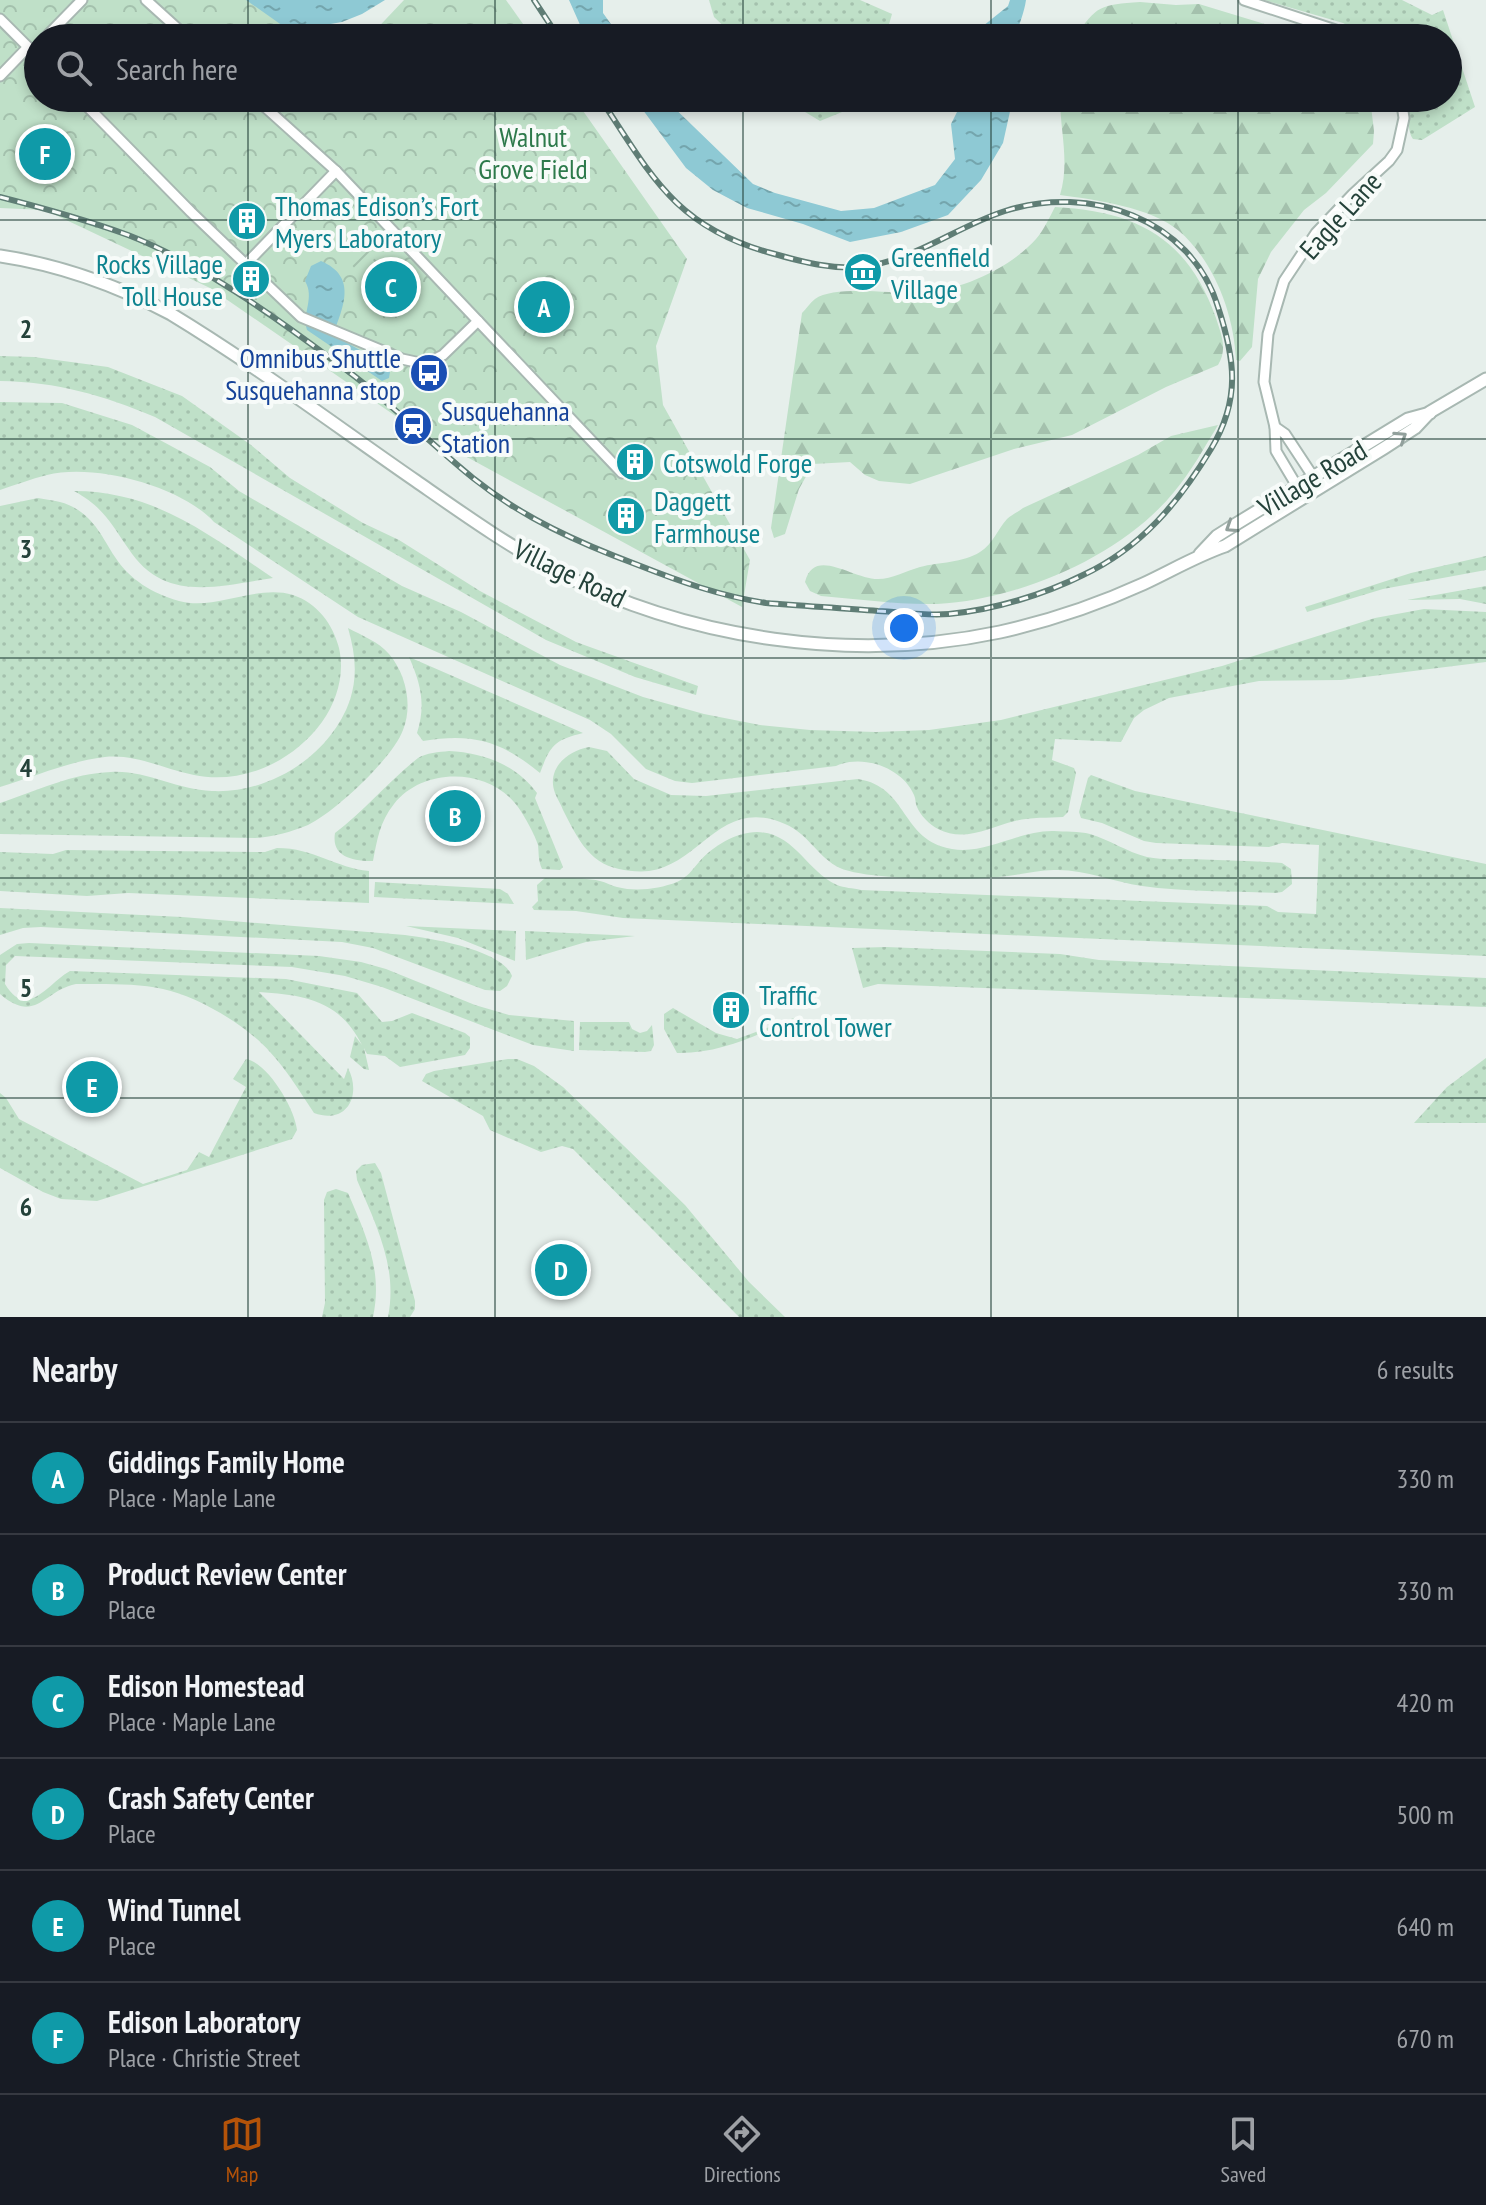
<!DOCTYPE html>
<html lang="en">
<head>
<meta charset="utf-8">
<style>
	:root { --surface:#171b24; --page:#242831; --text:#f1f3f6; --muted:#9ea1a6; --line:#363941; --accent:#b45309 }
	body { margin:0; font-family:"PT Sans Narrow",sans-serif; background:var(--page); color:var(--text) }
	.you { position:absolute; left:904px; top:628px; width:28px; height:28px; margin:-20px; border:6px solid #fff; border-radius:50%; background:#1a73e8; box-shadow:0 0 0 12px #1a73e833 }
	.badge { display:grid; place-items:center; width:52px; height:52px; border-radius:50%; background:var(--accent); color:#fff; font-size:26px; font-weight:700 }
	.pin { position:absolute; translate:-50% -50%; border:4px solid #fff; box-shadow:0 2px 8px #0006 }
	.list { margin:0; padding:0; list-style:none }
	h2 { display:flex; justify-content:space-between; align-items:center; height:104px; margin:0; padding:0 32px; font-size:34px }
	h2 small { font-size:26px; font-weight:400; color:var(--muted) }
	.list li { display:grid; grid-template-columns:52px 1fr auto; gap:24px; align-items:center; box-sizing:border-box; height:112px; padding:0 32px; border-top:2px solid var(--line) }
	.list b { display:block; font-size:30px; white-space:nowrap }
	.list p { margin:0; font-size:26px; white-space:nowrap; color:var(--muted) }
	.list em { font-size:26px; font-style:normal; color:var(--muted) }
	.icon { flex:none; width:44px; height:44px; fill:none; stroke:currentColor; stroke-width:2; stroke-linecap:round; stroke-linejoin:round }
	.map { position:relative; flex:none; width:1486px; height:1317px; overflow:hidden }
	.search { position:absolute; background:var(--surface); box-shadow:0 4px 12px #0003; left:24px; right:24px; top:24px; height:88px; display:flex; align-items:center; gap:20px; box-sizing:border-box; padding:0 28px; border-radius:44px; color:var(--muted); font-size:30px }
	.sheet { height:776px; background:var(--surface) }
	nav { display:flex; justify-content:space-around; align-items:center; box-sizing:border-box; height:112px; border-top:2px solid var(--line); background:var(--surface); font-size:22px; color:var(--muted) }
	nav a { display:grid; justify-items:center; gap:4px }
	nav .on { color:var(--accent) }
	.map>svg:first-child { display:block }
	.grass { fill:url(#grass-dots) }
	.forest { fill:url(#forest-firs) }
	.park { fill:url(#park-crowns) }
	.garden { fill:url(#garden-furrows) }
	.water { fill:url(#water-ripples) }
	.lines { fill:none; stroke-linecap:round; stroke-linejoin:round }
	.minor-casing { stroke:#a8b8b2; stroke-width:13 }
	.tertiary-casing { stroke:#a8b8b2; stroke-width:15 }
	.minor { stroke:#fff; stroke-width:9 }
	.tertiary { stroke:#fff; stroke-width:11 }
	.rail-casing { stroke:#5f7d75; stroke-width:6 }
	.rail { stroke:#f7fbf9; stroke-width:3; stroke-dasharray:9; stroke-linecap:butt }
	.oneway { stroke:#92a09c }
	.grid { fill:none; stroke:#24423a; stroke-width:2; stroke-opacity:0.55 }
	.labels { text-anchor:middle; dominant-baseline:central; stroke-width:8; stroke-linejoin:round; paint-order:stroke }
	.park-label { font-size:28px; fill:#2d7a4b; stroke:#f7fbf9 }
	.culture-label { font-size:28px; fill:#0d838f; stroke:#f7fbf9; text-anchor:start }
	.street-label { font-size:28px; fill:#24423a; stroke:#f7fbf9 }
	.transit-label { font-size:28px; fill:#164399; stroke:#f7fbf9; text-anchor:end }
	.grid-label { font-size:26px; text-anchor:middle; font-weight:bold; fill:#24423a; stroke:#f7fbf9; stroke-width:8; stroke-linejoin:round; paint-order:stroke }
</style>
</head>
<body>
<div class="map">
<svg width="1486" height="1317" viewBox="0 0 1486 1317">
	<defs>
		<pattern id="grass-dots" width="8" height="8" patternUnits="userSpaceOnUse" patternTransform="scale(2)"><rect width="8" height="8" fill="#bfe0c8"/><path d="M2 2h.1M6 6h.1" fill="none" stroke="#a4c1ad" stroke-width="1.8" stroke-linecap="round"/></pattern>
		<pattern id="forest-firs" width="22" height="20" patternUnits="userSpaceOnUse" patternTransform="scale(2)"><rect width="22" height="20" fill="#bfe0c8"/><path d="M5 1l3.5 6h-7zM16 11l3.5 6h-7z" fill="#a4c1ad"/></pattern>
		<pattern id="park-crowns" width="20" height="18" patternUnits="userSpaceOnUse" patternTransform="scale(2)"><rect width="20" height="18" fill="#bfe0c8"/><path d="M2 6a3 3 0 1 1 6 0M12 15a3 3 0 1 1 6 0" fill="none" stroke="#a4c1ad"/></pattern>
		<pattern id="garden-furrows" width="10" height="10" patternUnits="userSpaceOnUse" patternTransform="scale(2)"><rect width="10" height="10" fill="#bfe0c8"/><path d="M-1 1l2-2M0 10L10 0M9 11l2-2" fill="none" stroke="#a4c1ad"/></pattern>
		<pattern id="water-ripples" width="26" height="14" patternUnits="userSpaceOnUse" patternTransform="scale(2)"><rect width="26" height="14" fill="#8ec9d4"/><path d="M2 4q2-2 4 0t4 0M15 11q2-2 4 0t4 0" fill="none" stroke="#74a5ad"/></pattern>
	</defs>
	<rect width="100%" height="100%" fill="#e6efeb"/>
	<g class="grass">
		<polygon points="709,0 860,0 892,14 885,38 736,38 714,17"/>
		<path d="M1264 0H1402L1432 15 1443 10 1475 107 1422 140 1413 139C1406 129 1410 111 1407 98H1448V38H1372L1343 23Z"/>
		<polygon points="782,98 866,98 864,103 820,121"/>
		<path d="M0 356 34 357 108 367 182 396 251 445 290 478 363 523 399 540 480 591 576 642 698 686 696 695 635 677 546 640 155 417C102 395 58 382 0 381Z"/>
		<path d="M0 402 62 403 132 425 210 467 239 491 402 586 461 612 560 665 643 697 704 714 760 725 810 730 876 732 929 730 1001 720 1222 666 1375 618 1424 609 1486 612V662L1341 680 1259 681 1169 698 1144 710 1134 718 1121 742 1055 739 1052 760 1074 768 1076 773 1068 812 1063 817C1047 818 1031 817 1015 821 989 827 965 843 938 829 930 825 920 815 917 807 915 803 916 799 914 795 902 767 862 754 836 766L692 783 675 781 646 769 611 734 590 720 358 617 214 522C181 486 95 463 47 475 31 479 15 485 0 490Z"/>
		<path d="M74 491C155 491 209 535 273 578 218 586 164 604 128 548 110 522 103 507 74 491Z"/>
		<path d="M38 498C49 500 62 501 73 507 95 519 102 537 115 557 130 580 152 593 179 601 216 611 256 584 293 595 317 603 333 624 339 648 345 674 337 701 322 722 293 762 242 785 194 775 164 769 136 754 105 757 69 761 34 777 0 787V506Z"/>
		<polygon points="1486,556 1486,570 1383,589 1307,612 1305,607 1411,573"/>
		<polygon points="1486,586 1486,604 1460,599 1407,600"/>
		<path d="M348 628C361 635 379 642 389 654 406 674 413 705 403 730 393 758 335 812 308 825 291 832 273 837 255 838L0 834V803C36 791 73 773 111 772 146 770 177 790 212 791 270 794 331 755 350 700 358 675 355 652 348 628Z"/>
		<path d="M409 657 583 733C554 740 550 746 540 773 501 741 473 733 423 741L417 733C426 705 421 684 409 657Z"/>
		<path d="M589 747 607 751 634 779 671 795 706 796 858 779C909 787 900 840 952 849 986 855 1019 830 1054 831 1065 832 1079 831 1090 834 1110 840 1127 852 1147 857 1161 860 1176 859 1190 859 1221 860 1252 861 1282 863L1291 869 1292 884 1282 892 1275 893C1231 891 1185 892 1142 886 1114 882 1086 870 1058 870 1038 869 1018 876 998 877 967 880 860 881 836 866 816 854 807 833 785 824 721 796 701 864 649 871 639 872 628 871 619 869 588 863 576 835 563 810 561 804 557 799 555 793 546 769 567 751 589 747Z"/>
		<path d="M449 751C484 753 515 764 537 793L535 798 563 867 560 870 542 869C538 860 539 854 538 845 535 835 525 817 518 807 490 768 424 766 394 804 380 821 377 840 373 861 353 861 331 857 335 833 365 810 389 781 418 758 426 753 439 752 449 751Z"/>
		<path d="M1091 775 1135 791 1486 864V956L623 918 576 911 534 910 532 907 538 901 537 885 545 878C562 879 583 877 600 881 606 882 611 886 617 887 636 892 659 889 677 882 688 877 692 870 699 862 713 846 736 832 757 832 795 833 806 871 837 885 844 888 853 888 861 890L1267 906 1278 912 1316 914 1319 845 1282 843 1269 847 1156 843 1144 841 1102 823 1081 818 1079 812 1088 778Z"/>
		<path d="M277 848C314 848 336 868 369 871V903L128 893 87 896 0 891V852L53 854 66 850 265 852Z"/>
		<polygon points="375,882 500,889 508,894 514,904 374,897"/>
		<path d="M0 908 182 917 405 935C430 938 503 950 512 976L507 986 500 991 485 990 373 948 342 942 41 927 23 928 0 935Z"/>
		<polygon points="406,926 516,931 515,961 458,938"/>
		<polygon points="525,931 635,936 586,942 526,960"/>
		<path d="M29 943 319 956 361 962 386 969 475 1005 509 1015 574 1021V1051L533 1045 382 987 345 976 292 967 15 956 6 965 5 984C27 1021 48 983 70 971L286 979 357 993 382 1022 392 1021 412 1013 465 1033 470 1037V1048L465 1055 400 1067 385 1056 367 1054 364 1048 369 1070 364 1069 350 1057 355 1036 362 1045C339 1000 305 995 259 992L344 1079 348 1068C362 1095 347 1125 314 1113 300 1092 287 1070 270 1052 246 1025 199 997 163 989 136 983 104 984 76 984 44 990 36 1025 0 994V955L17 944Z"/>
		<polygon points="886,947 1060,954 1099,960 1486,978 1486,1007 878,984 863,988 852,948"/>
		<path d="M673 1008 716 1033 737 1039 799 1016C760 1034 721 1054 677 1053L664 1029V1014Z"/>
		<polygon points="580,1022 629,1022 632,1029 640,1033 647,1031 652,1025 654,1045 651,1051 645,1052 579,1050"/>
		<polygon points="1486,1058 1486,1123 1414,1123 1447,1087"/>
		<path d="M246 1059C268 1063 295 1109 297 1130L292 1139 97 1201 61 1199 43 1192 0 1168V1093L6 1098 19 1119 143 1184 187 1170 199 1152 209 1157 246 1087 233 1079Z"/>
		<polygon points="508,1059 517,1059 534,1066 563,1087 685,1205 749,1282 785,1317 739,1317 573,1149 562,1146 541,1152 490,1130 483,1116 422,1081 426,1074 434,1071"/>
		<path d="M375 1163 381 1173 415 1301V1309L410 1317H388C398 1267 376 1225 357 1180L356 1171 362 1165Z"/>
		<path d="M336 1189 348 1193C366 1235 383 1271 373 1317H322L325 1303 324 1200 327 1192Z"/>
	</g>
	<g class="forest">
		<path d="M1140 2 1176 5 1199 4 1311 38H1075C1096 5 1101 5 1140 2Z"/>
		<path d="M1060 98H1370L1374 131 1373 144 1326 193 1304 210 1271 252 1258 279 1252 347 1240 361 1236 360C1234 314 1214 261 1179 231 1151 207 1096 200 1060 195 1070 162 1060 131 1060 98Z"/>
		<path d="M1055 207C1136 211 1188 238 1216 318 1221 334 1228 349 1218 365L1166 387 1072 435 1014 449 910 484 879 481 865 475 850 462 813 464 799 489 785 534 774 538 771 528 802 313C806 309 810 303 815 299 834 285 895 294 919 293 960 291 1009 269 1036 239 1044 230 1049 218 1055 207Z"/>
		<path d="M1218 425C1204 448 1191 472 1174 492 1122 556 1019 600 937 604 898 605 859 599 821 596L810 591 805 582C814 546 852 579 878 579 892 579 906 571 920 567 939 562 963 563 980 552 993 544 997 530 1007 519 1011 515 1018 512 1023 508L1138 455 1171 436Z"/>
	</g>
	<g class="park">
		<polygon points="0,0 278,0 329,38 38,38 38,98 574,98 687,259 656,346 663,405 750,560 742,607 410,426 210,288 45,210 0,208"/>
		<polygon points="404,0 506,0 533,38 368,38"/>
	</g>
	<polygon class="garden" points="373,236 385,249 359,273 347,260"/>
	<g class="water">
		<polygon points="246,0 385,0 362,14 342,22 302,29 283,26"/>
		<polygon points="569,0 603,0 603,13 621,38 589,38 581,27"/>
		<path d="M1010 0H1026C1024 14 1019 24 1015 38H968L1008 6Z"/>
		<polygon points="634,98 664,98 753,184 775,193 841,211 874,208 935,185 955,159 951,124 962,102 961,98 1013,98 1003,143 981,180 948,215 901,232 850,242 803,224 747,208 713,190 686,168"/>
		<path d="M321 261C358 277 343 307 333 335L385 364 390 372 389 378 382 381 307 330C302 312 315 298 305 281L311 266Z"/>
	</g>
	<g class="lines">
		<g class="minor-casing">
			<g id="minor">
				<polyline points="146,0 188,38"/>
				<polyline points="1244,0 1360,38"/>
				<polyline points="0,19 38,57"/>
				<polyline points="45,38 82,0"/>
				<polyline points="0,76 28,47"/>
				<polyline points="79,98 191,212 301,317 402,359 425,364 443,355 478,321"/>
				<polyline points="255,98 336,171 622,473"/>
				<polyline points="245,265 336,171"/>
				<polyline points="1275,427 1285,434 1316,481"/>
				<polyline points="1304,498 1276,451 1275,427 1264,382 1268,334 1284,281 1316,233 1353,194 1389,161 1397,150 1404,118 1401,98"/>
			</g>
		</g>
		<g class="tertiary-casing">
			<g id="tertiary">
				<path d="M0 256C61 265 116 285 171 314 255 365 335 425 416 481 462 513 508 546 558 572 691 640 854 663 1000 632 1049 621 1097 605 1143 584 1171 571 1196 556 1225 546L1384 448 1415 428 1430 412 1486 379"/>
				<polyline points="1200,554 1217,536 1236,524 1408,419 1430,413"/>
			</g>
		</g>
		<use href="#minor" class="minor"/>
		<use href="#tertiary" class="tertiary"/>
		<g class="rail-casing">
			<g id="rail">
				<polyline points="534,0 559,38"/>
				<path d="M0 197C43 208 86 220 128 235 198 262 274 316 334 361 384 396 426 440 473 478 523 518 579 543 638 565 681 582 721 596 766 603 803 606 841 608 878 611 901 612 925 616 949 614 993 610 1043 595 1083 575 1141 548 1179 502 1211 449 1241 399 1235 359 1218 307 1191 218 1089 184 1005 211 958 226 918 258 868 266 835 271 803 262 771 253 675 227 651 175 600 98"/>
			</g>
		</g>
		<use href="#rail" class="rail"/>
	</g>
	<defs><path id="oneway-chevron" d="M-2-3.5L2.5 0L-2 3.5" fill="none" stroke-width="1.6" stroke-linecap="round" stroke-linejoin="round" transform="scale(2)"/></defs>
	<g class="oneway">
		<use href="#oneway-chevron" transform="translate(1401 437) rotate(-33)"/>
		<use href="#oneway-chevron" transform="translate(1231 527) rotate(147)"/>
	</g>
	<path class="grid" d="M248 0V38M495 0V38M743 0V38M991 0V38M1238 0V38M248 98V1317M495 98V1317M743 98V1317M991 98V1317M1238 98V1317M0 220H1486M0 439H1486M0 658H1486M0 878H1486M0 1098H1486"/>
	<defs>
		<g id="building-disc" transform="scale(2)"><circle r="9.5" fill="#0f9aa8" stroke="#f7fbf9"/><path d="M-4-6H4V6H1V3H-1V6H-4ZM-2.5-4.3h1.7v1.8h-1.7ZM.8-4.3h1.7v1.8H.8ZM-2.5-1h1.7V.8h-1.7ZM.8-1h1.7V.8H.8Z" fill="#fff"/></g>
		<g id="museum-disc" transform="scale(2)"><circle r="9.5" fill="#0f9aa8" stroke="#f7fbf9"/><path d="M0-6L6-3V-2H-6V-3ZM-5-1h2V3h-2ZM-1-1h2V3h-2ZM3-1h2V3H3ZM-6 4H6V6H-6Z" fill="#fff"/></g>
		<g id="bus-disc" transform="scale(2)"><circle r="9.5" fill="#1a4fb4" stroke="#f7fbf9"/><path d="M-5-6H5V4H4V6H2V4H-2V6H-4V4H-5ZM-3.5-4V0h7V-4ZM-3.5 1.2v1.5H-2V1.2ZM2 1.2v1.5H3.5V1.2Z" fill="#fff"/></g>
		<g id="station-disc" transform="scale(2)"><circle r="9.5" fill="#1a4fb4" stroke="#f7fbf9"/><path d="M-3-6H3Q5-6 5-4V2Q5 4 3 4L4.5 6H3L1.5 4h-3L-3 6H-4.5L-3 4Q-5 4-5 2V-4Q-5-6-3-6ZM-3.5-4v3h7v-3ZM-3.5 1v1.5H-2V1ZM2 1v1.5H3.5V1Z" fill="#fff"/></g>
	</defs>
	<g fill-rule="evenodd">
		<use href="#building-disc" x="247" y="221"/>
		<use href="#museum-disc" x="863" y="272"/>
		<use href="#building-disc" x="251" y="279"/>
		<use href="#bus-disc" x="429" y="373"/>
		<use href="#station-disc" x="413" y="426"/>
		<use href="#building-disc" x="635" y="462"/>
		<use href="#building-disc" x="626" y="516"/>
		<use href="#building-disc" x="731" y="1010"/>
	</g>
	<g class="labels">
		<g class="park-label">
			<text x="533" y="136">Walnut<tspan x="533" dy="32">Grove Field</tspan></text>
		</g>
		<g class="culture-label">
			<text x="275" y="205">Thomas Edison’s Fort<tspan x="275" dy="32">Myers Laboratory</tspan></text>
			<text x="891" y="256">Greenfield<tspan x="891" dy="32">Village</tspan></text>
			<text x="223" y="263" text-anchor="end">Rocks Village<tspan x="223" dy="32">Toll House</tspan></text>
			<text x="663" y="462">Cotswold Forge</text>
			<text x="654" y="500">Daggett<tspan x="654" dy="32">Farmhouse</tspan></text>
			<text x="759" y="994">Traffic<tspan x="759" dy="32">Control Tower</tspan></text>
		</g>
		<g class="street-label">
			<text transform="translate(1340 215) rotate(-48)">Eagle Lane</text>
			<text transform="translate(1312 478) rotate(-31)">Village Road</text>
			<text transform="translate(570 573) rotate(26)">Village Road</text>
		</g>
		<g class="transit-label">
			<text x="401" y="357">Omnibus Shuttle<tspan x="401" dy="32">Susquehanna stop</tspan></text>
			<text x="441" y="410" text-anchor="start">Susquehanna<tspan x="441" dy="32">Station</tspan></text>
		</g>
	</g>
	<g class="grid-label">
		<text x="26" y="338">2</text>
		<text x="26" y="558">3</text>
		<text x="26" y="777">4</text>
		<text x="26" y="997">5</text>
		<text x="26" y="1216">6</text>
	</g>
</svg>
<div class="you"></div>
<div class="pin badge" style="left:544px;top:307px;background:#0f9aa8">A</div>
<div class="pin badge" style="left:455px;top:816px;background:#0f9aa8">B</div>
<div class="pin badge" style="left:391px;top:287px;background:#0f9aa8">C</div>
<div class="pin badge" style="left:561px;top:1270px;background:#0f9aa8">D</div>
<div class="pin badge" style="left:92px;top:1087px;background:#0f9aa8">E</div>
<div class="pin badge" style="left:45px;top:154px;background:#0f9aa8">F</div>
<div class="search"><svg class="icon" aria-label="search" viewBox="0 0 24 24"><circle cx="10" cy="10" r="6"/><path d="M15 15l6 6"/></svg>Search here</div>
</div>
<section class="sheet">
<h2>Nearby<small>6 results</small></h2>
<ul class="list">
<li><span class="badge" style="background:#0f9aa8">A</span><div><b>Giddings Family Home</b><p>Place · Maple Lane</p></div><em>330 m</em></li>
<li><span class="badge" style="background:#0f9aa8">B</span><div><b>Product Review Center</b><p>Place</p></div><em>330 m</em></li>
<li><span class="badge" style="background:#0f9aa8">C</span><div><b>Edison Homestead</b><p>Place · Maple Lane</p></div><em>420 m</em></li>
<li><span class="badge" style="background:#0f9aa8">D</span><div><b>Crash Safety Center</b><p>Place</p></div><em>500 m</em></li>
<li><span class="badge" style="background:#0f9aa8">E</span><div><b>Wind Tunnel</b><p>Place</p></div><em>640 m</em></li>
<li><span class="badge" style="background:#0f9aa8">F</span><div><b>Edison Laboratory</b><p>Place · Christie Street</p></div><em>670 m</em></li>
</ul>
</section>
<nav>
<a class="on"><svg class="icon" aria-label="map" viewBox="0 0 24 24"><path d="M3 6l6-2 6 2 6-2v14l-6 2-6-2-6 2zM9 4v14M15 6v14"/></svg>Map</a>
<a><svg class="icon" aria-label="directions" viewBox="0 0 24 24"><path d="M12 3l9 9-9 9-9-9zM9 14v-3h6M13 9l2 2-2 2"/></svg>Directions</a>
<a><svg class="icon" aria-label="saved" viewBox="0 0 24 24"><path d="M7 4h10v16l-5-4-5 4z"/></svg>Saved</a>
</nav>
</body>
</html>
